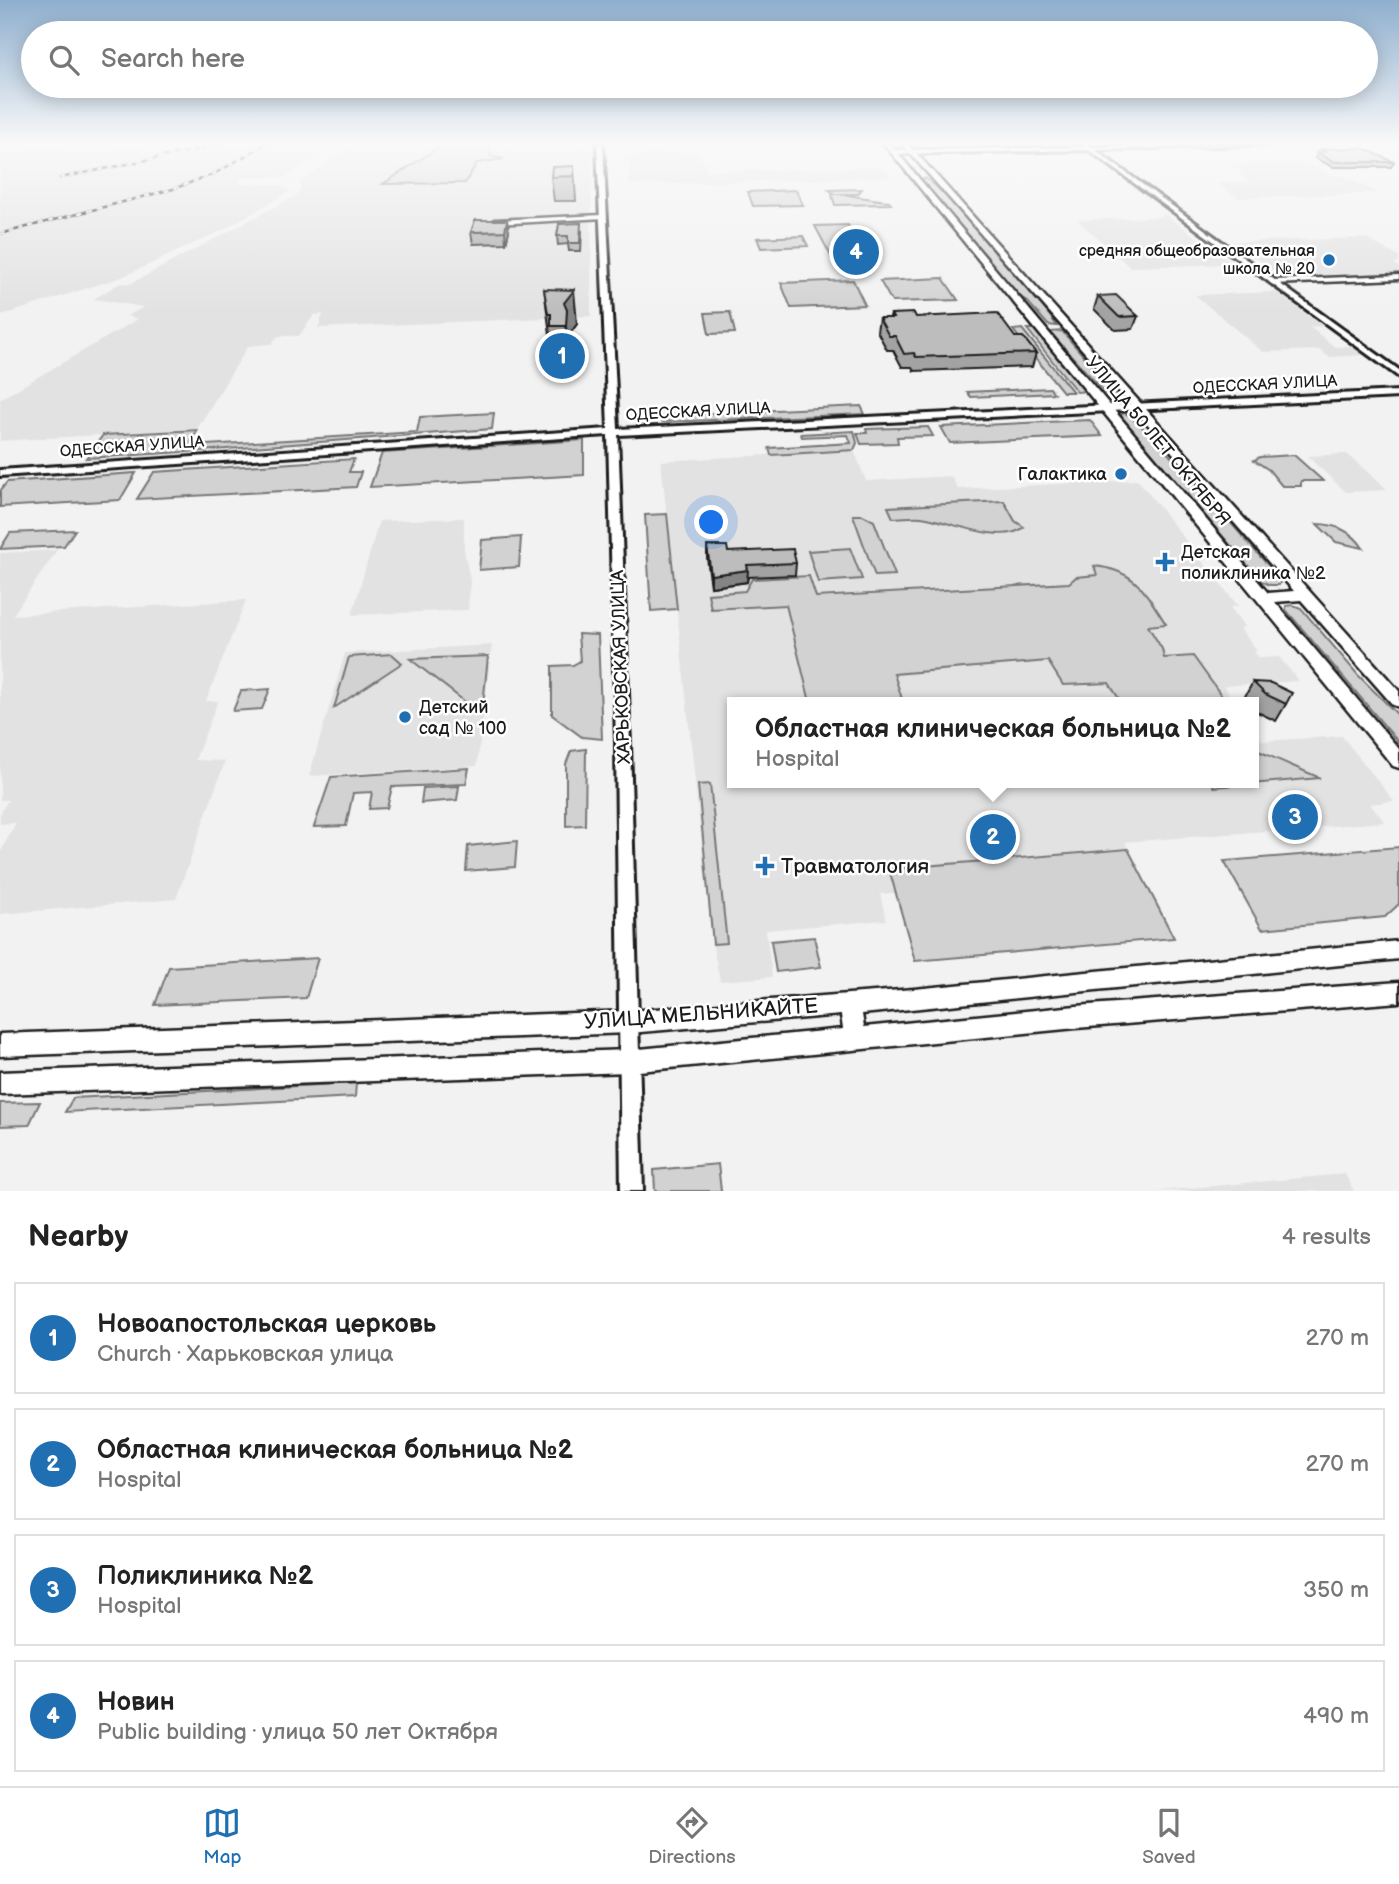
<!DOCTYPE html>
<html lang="en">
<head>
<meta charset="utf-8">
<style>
	:root { --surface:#fff; --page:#f6f6f6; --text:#222; --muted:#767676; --line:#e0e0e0; --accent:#1f6fb2 }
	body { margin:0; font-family:"Balsamiq Sans",sans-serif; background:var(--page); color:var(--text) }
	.you { position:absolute; left:712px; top:523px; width:24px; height:24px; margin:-18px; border:5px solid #fff; border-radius:50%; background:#1a73e8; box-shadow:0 0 0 10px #1a73e833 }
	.badge { display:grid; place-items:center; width:46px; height:46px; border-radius:50%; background:var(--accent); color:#fff; font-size:23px; font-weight:700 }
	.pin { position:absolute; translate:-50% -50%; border:4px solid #fff; box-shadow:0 2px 7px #0006 }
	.popup { position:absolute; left:727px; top:697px; width:532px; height:91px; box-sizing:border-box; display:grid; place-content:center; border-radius:0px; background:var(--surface); filter:drop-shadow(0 2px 5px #0005); font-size:23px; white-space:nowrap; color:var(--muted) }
	.popup b { font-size:26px; color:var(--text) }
	.popup::after { content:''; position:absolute; left:50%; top:100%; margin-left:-14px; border:14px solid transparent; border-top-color:var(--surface) }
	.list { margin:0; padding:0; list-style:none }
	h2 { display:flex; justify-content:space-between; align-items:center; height:91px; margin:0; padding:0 28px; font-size:30px }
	h2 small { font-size:23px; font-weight:400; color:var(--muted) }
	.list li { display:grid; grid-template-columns:46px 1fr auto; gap:21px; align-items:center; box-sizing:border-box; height:112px; margin:0 14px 14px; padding:0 14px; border:2px solid var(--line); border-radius:0px }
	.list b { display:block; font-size:26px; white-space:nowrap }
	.list p { margin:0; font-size:23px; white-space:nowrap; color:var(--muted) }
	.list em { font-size:23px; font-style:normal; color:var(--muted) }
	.icon { flex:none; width:38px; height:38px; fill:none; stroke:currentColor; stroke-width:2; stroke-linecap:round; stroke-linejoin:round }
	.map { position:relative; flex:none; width:1399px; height:1191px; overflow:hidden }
	.search { position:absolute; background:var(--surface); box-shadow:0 4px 18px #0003; left:21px; right:21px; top:21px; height:77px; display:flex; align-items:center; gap:18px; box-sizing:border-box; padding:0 24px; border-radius:38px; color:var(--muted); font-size:26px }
	.sheet { height:595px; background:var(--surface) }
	nav { display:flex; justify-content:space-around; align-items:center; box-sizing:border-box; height:98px; border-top:2px solid var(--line); background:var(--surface); font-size:19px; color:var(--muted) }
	nav a { display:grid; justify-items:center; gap:4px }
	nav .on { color:var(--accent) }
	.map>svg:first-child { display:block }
	.built { fill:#e2e2e2 }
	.green { fill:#d2d2d2; stroke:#777; stroke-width:2 }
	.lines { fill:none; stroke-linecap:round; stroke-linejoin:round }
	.minor-casing { stroke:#1c1c1c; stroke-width:5 }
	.tertiary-casing { stroke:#1c1c1c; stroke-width:6 }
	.secondary-casing { stroke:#1c1c1c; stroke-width:5 }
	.minor { fill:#fff; fill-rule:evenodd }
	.tertiary { fill:#fff; fill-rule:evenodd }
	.secondary { fill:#fff; fill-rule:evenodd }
	.rail-casing { stroke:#1c1c1c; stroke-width:2.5 }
	.rail { stroke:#fff; stroke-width:2; stroke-dasharray:5; stroke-linecap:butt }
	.wall { fill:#a3a3a3; stroke:#1c1c1c; stroke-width:2 }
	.shaded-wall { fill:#848484; stroke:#1c1c1c; stroke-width:2 }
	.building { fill:#bdbdbd; stroke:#1c1c1c; stroke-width:2 }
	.poi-dot { fill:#1f6fb2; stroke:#fff; stroke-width:2.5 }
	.labels { text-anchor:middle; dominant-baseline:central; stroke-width:5; stroke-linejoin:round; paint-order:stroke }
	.far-poi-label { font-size:16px; fill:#1c1c1c; stroke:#fff; text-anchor:end }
	.far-street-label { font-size:16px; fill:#1c1c1c; stroke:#fff }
	.street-label { font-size:18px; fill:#1c1c1c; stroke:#fff }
	.poi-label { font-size:18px; fill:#1c1c1c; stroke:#fff; text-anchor:start }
	.near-poi-label { font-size:21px; fill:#1c1c1c; stroke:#fff; text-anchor:start }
	.near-street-label { font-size:21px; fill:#1c1c1c; stroke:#fff }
</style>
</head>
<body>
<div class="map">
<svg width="1399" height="1191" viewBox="0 0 1399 1191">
	<rect width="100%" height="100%" fill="#f2f2f2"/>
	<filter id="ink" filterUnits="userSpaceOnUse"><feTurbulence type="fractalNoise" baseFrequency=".0143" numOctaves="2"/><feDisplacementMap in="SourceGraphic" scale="14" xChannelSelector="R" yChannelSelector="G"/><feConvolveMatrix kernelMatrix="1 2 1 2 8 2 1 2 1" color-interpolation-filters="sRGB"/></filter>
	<g filter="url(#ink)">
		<g class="built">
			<polygon points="339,144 285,177 242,178 238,182 241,184 280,185 291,191 223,230 122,277 0,316 0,145"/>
			<polygon points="353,144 592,144 591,316 318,328 323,314 314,315 299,336 278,336 271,344 248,346 197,429 0,441 0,399 138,319 127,316 144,307 94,299 120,283 130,284 297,195 301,188 300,183"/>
			<polygon points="699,151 707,171 879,167 882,171 887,171 891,177 629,185 629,157 646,152"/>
			<polygon points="1304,162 1332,176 1344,176 1378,193 1239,198 1216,183 1251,182 1237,173 1244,172 1229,164"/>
			<polygon points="1161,215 1166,215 1234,264 1130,267 1077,220 1162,217"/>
			<polygon points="1366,238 1399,257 1399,263 1394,264 1399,267 1399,273 1283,277 1232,242"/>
			<polygon points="1276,292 1323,326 1310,327 1335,347 1351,346 1363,355 1329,357 1320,350 1263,352 1195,295"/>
			<polygon points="854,450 866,481 951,476 958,489 1138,480 1238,606 1230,607 1245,627 1240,628 1257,651 1254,652 1259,658 1279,657 1299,681 1224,686 1234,702 732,702 732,783 1254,783 1254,730 1262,741 1342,736 1394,801 1370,804 1385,822 1125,842 1140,873 880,894 886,920 766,930 772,977 720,981 712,941 661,461"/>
			<polygon points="1347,454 1388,490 1346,492 1307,456"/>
			<polygon points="464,518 464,550 470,580 468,610 352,615 379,521"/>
			<polygon points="57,550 13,615 246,600 206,701 218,701 195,760 225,761 176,899 0,914 0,853 16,823 0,824 0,814 8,800 0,800 0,553"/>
			<polygon points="492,645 477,766 309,776 345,653"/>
			<polygon points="1345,1174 1354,1191 1157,1191"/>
		</g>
		<g class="green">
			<polygon points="444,144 492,144 489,150 491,156 504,159 477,163 465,183 383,184"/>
			<path d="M924 178C938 181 1046 307 1057 326L1048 325 1028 302 1015 293 921 180Z"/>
			<path d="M862 189 858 194H837C855 195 871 200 889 201L891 204 835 205 832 195 835 194 829 190Z"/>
			<polygon points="796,190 803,205 753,206 748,192"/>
			<polygon points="848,225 866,256 832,258 815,226"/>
			<polygon points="803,236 808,246 761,248 757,238"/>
			<polygon points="943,278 958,300 892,302 880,281"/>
			<polygon points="853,280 865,305 791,308 781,283"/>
			<polygon points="730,312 735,333 709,334 705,313"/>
			<polygon points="1022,329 1073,392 1063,392 1013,330"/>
			<polygon points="1027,329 1036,329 1087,391 1077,392"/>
			<polygon points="1062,331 1117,394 1117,395 1106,394 1050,332"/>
			<polygon points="1050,388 1054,393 971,397 967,392"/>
			<polygon points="861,406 865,414 664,422 673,415"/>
			<polygon points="494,413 492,429 186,452 190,446 417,432 420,417"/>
			<path d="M1124 413C1135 415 1172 459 1185 471L1281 580 1279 585H1270L1261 581 1120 416Z"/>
			<polygon points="1090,420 1102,436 950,443 941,427"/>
			<polygon points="928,427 933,436 897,437 898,443 861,444 857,433 867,433 866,429"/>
			<polygon points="198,430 184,452 86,458 103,435"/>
			<polygon points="854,431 857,443 854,450 771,455 769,448 851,443 848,435 802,437 801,434"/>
			<polygon points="584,440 584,475 370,487 382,453"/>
			<polygon points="1294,455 1323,481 1301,481 1301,486 1282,486 1269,470 1254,460 1260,457"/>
			<polygon points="354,459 349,472 361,472 356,487 137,499 154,472"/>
			<polygon points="136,473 120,500 0,507 0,491 7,482"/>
			<path d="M1004 501 1015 521 1024 527C1003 546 946 520 921 517 913 516 902 518 893 518L888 507Z"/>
			<polygon points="667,514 677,609 651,611 645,515"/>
			<polygon points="853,515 863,515 874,521 895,575 875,576"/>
			<path d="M1317 524C1336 524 1353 532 1363 548L1336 542Z"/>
			<polygon points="75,530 64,546 0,549 10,533"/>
			<polygon points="521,537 519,567 479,570 482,540"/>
			<polygon points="850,548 862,579 818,582 808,551"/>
			<path d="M1094 566C1136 570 1145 592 1166 624L1148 626 1162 649 1164 658 1193 656 1226 702H1121L1109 683 1063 685 1048 661 894 674 903 702H810L786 605 711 609 708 594 745 591 752 579 809 576 816 597 1069 583 1076 577 1097 575Z"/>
			<polygon points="1293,605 1301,608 1358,675 1399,716 1399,743 1286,610 1286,606"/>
			<polygon points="578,634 598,635 602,739 582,737 552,715 552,666 573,665 580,661"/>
			<polygon points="392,654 402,663 334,708 349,657"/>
			<polygon points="488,656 482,715 410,659"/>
			<polygon points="270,689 262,709 233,711 241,691"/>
			<polygon points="586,749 585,825 566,826 566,764 571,751"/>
			<polygon points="1254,749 1320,778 1214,787 1212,783 1254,783"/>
			<polygon points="469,768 466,784 392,787 387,808 369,809 372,792 353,793 346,826 314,827 331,777"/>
			<polygon points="710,784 727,943 713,944 698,785"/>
			<polygon points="459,786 457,800 421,803 423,788"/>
			<polygon points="517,841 515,867 466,871 468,846"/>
			<polygon points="1399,847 1399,904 1385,917 1262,929 1224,861"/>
			<polygon points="1128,849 1174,938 915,961 889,869"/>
			<polygon points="814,937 821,967 776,972 771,941"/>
			<polygon points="318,958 306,998 155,1005 169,967"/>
			<polygon points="356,1083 355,1097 65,1112 73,1098"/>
			<polygon points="40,1102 29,1125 0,1126 0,1103"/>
			<polygon points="718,1164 721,1191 655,1191 654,1170"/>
		</g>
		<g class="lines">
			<g class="minor-casing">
				<g id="minor">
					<polygon points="602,215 604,216 604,218 494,224 491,222 494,220"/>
					<polygon points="1399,275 1399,279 1272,284 1269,282 1272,280"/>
				</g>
			</g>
			<g class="tertiary-casing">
				<g id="tertiary">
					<polygon points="597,144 603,144 618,429 1399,391 1399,397 618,435 630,743 643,1191 621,1191 616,743 608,435 0,476 0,470 608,429"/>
					<polygon points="1081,144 1088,144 1091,147 1272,144 1095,150 1399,370 1399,377 1089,150 894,154 891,152 894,150 1084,147"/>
				</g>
			</g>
			<g class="secondary-casing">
				<g id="secondary">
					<polygon points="884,144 890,144 1268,593 1294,591 902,144 908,144 1399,691 1399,707 1393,705 1301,600 1275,602 1399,749 1399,768 1393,766"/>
					<polygon points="1399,941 1399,959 862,1014 864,1027 1076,1006 1399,982 1399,1002 1076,1028 629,1072 0,1094 0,1072 629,1050 843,1029 841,1015 629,1033 0,1056 0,1034 629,1011 914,989"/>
				</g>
			</g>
			<use href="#minor" class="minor"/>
			<use href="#tertiary" class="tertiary"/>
			<use href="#secondary" class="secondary"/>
			<g class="rail-casing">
				<g id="rail">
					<polyline points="60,178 224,144"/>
					<polyline points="0,234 173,189 214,174 266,144"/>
				</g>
			</g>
			<use href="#rail" class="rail"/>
		</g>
		<g class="wall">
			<polygon points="1319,149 1394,162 1391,167 1333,167 1315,158"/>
			<polygon points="574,166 576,201 554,201 551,177"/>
			<polygon points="509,231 506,243 473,244 471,232"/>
			<polygon points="582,231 581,251 569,251 568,244 558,245 557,236"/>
			<polygon points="544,289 577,324 569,335 570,344 569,361 555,361 553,349 552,349"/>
			<polygon points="1098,296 1138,316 1133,329 1115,330 1094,309"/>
			<polygon points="891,314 916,317 1015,337 1036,353 1032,367 914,371 912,367 902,367 893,350 887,350 877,331 879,318 890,318"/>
			<polygon points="707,546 728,552 796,563 795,575 748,577 747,582 711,587 707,558"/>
			<polygon points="1253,682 1286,704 1276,721 1255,711 1254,709 1254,702 1248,702 1244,698"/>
		</g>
		<g class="shaded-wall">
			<polygon points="507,220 509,231 506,243 505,231"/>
			<polygon points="574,290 577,324 569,335 570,344 569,361 564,303"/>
			<polygon points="748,570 747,582 711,587 711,575"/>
		</g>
		<g class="building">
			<polygon points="1363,148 1394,162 1335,162 1317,153 1326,152 1319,149"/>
			<polygon points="574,166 574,176 551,177 552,167"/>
			<polygon points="475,220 507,220 505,231 471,232"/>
			<polygon points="581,223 580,243 568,243 568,236 557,236 559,224"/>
			<polygon points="544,289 574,290 564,303 567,310 566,326 551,326 551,314 548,314"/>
			<polygon points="1116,295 1138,316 1119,317 1098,296"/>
			<polygon points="914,313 916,317 997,313 1015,337 1023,337 1036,353 916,357 914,353 904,354 895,336 889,336 879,318 893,318 891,314"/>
			<polygon points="707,546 727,546 728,552 793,549 796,563 747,565 748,570 711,575"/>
			<polygon points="1253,682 1271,683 1292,693 1286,704 1265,694"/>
		</g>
	</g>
	<linearGradient id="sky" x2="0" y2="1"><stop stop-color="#8eafce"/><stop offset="0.46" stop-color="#f9f9f9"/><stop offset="1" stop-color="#f9f9f9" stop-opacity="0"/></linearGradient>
	<rect width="1399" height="311" fill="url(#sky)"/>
	<g class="poi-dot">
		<circle cx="1329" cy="260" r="7"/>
		<circle cx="1121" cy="474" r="7"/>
		<path d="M1161.5 551.5h7v7h7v7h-7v7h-7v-7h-7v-7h7z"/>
		<circle cx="405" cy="717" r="7"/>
		<path d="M761.5 855.5h7v7h7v7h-7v7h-7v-7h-7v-7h7z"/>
	</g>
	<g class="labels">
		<g class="far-poi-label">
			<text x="1315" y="251">средняя общеобразовательная<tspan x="1315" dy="18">школа № 20</tspan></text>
		</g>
		<g class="far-street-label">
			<text transform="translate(1265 385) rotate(-3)">ОДЕССКАЯ УЛИЦА</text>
			<text transform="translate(698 412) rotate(-3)">ОДЕССКАЯ УЛИЦА</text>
			<text transform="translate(132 447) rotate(-4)">ОДЕССКАЯ УЛИЦА</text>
		</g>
		<g class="street-label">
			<text transform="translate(1158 441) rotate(50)">УЛИЦА 50 ЛЕТ ОКТЯБРЯ</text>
			<text transform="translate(621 667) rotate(-92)">ХАРЬКОВСКАЯ УЛИЦА</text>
		</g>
		<g class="poi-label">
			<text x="1107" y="474" text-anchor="end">Галактика</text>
			<text x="1181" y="552">Детская<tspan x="1181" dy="21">поликлиника №2</tspan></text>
			<text x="419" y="707">Детский<tspan x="419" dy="21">сад № 100</tspan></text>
		</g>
		<g class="near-poi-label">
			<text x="781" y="866">Травматология</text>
		</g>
		<g class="near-street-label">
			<text transform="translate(701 1014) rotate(-4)">УЛИЦА МЕЛЬНИКАЙТЕ</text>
		</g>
	</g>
</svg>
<div class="you"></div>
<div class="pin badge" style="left:562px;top:356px">1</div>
<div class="pin badge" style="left:993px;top:837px">2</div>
<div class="popup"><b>Областная клиническая больница №2</b>Hospital</div>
<div class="pin badge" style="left:1295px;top:817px">3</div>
<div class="pin badge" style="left:856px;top:252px">4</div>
<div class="search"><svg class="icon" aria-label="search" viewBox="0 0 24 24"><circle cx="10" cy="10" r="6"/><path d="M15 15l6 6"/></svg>Search here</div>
</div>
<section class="sheet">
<h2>Nearby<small>4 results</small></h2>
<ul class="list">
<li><span class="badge">1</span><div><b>Новоапостольская церковь</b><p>Church · Харьковская улица</p></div><em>270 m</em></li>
<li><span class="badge">2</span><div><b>Областная клиническая больница №2</b><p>Hospital</p></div><em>270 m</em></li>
<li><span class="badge">3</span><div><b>Поликлиника №2</b><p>Hospital</p></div><em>350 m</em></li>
<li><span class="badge">4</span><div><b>Новин</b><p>Public building · улица 50 лет Октября</p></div><em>490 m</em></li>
</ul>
</section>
<nav>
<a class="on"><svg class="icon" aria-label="map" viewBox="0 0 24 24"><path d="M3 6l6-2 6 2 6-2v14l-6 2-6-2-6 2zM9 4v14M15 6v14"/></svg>Map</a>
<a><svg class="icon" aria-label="directions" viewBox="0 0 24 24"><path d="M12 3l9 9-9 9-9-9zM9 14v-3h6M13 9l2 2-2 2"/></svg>Directions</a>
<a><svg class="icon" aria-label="saved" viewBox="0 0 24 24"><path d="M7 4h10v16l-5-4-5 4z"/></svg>Saved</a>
</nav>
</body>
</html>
